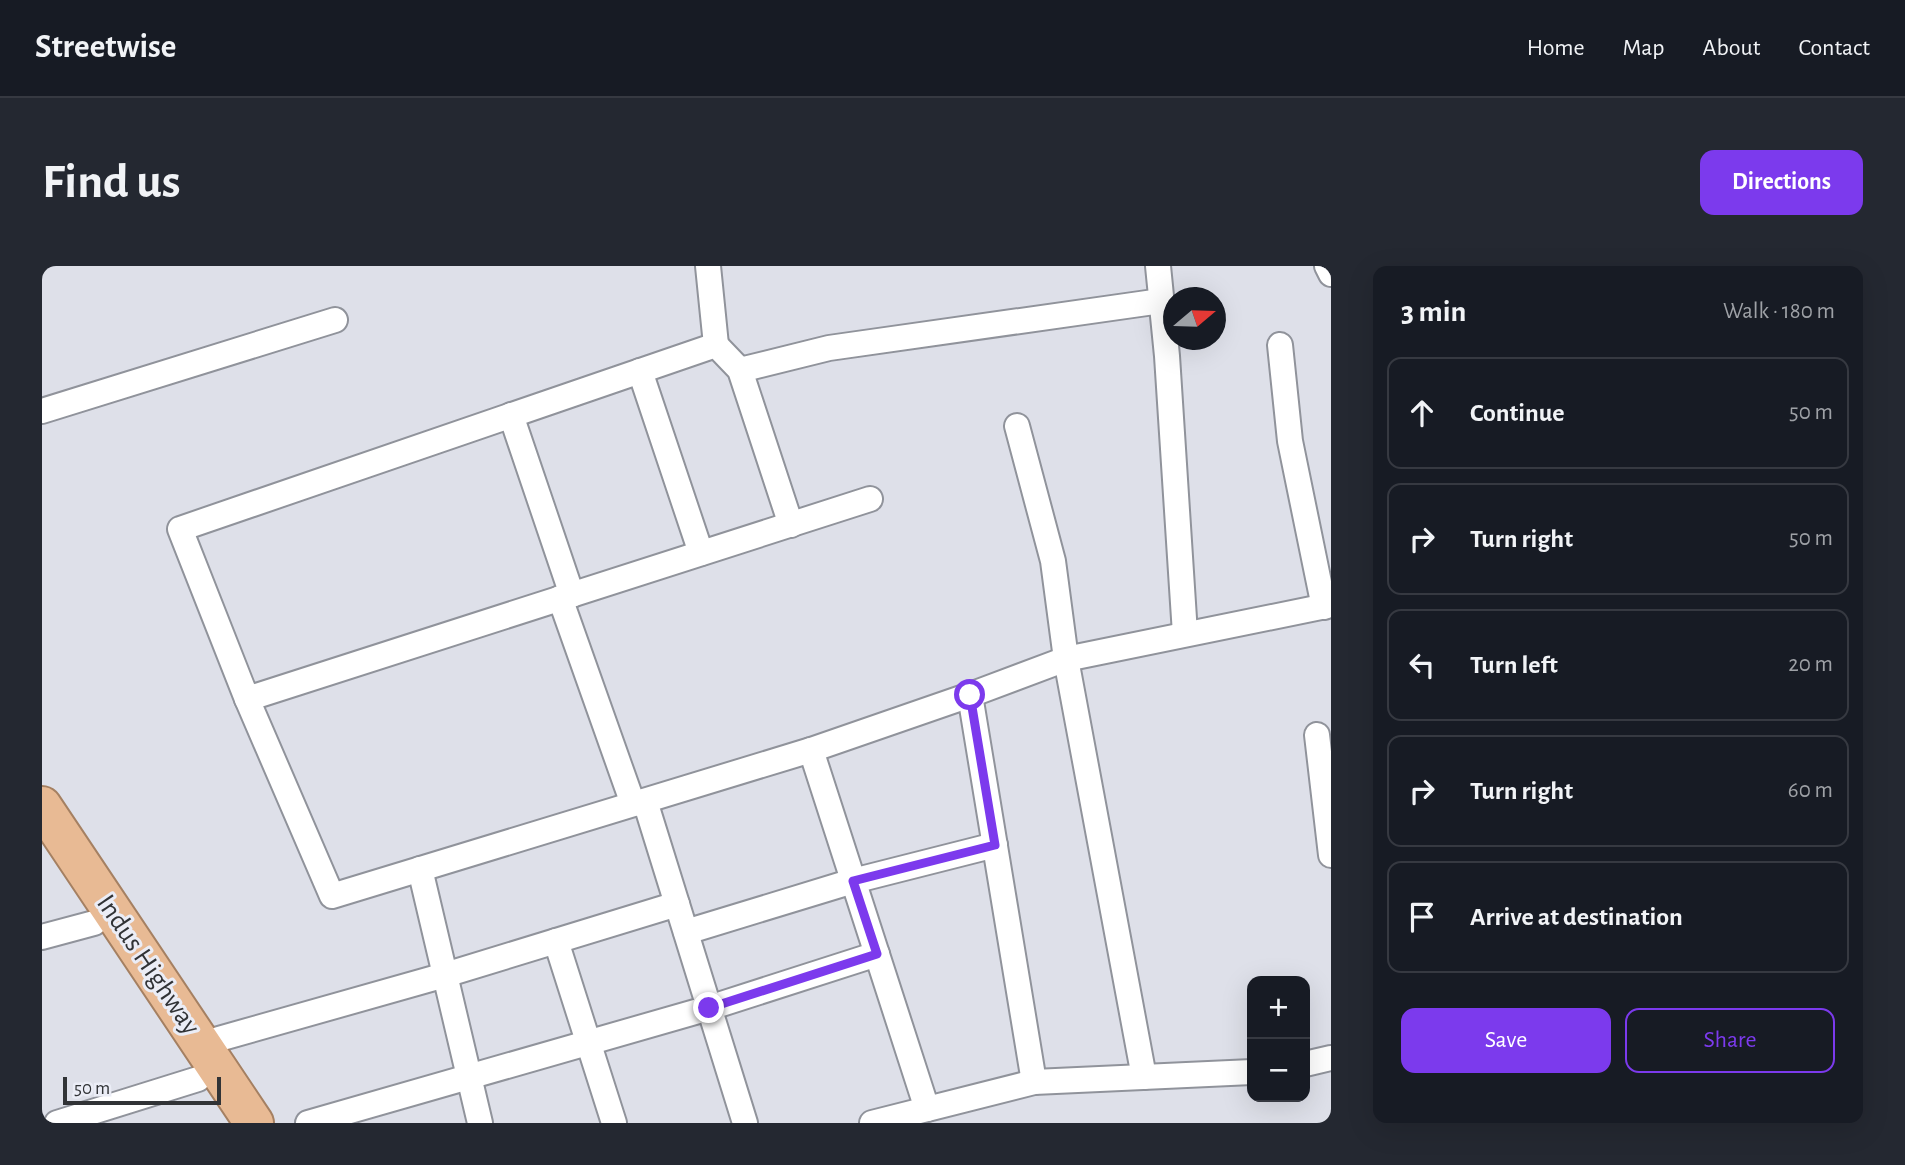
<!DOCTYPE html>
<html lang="en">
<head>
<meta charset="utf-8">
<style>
	:root { --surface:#171b24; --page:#242831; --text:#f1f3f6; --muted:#9ea1a6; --line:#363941; --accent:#7c3aed }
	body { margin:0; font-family:"Alegreya Sans",sans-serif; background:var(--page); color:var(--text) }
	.controls { position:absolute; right:21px; bottom:21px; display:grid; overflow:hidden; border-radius:14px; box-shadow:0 7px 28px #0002 }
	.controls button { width:63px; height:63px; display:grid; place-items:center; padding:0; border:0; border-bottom:2px solid var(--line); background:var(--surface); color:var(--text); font:35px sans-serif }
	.compass { position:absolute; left:1121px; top:21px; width:63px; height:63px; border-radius:50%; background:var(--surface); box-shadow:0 7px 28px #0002; rotate:71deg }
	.scale { position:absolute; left:21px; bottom:18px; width:158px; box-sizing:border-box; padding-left:7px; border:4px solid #313336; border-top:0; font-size:19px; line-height:24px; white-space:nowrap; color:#313336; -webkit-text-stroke:5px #ebedf6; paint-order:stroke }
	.stop { position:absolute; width:21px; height:21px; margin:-16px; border:5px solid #7c3aed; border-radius:50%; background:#fff }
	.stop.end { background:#7c3aed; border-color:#fff; box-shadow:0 2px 7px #0008 }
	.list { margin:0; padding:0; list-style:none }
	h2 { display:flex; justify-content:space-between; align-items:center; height:91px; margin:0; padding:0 28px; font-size:30px }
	h2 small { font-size:23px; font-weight:400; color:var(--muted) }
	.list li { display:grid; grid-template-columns:46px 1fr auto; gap:21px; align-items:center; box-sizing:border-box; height:112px; margin:0 14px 14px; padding:0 14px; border:2px solid var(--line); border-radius:14px }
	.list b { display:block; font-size:26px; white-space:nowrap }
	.list em { font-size:23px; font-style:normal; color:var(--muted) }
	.actions { display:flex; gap:14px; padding:21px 28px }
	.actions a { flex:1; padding:16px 0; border:2px solid var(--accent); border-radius:14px; text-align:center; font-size:24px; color:var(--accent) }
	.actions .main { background:var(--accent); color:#fff }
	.icon { flex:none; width:38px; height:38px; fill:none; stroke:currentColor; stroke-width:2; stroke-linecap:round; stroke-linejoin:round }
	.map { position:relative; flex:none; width:1289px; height:857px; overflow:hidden; border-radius:14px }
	header { display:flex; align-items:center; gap:42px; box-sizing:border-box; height:98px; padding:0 35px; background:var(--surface); border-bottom:2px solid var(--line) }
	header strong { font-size:33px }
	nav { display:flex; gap:38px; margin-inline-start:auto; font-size:24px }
	.intro { display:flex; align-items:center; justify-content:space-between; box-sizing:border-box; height:168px; padding:0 42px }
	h1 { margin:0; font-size:49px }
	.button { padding:18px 32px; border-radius:14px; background:var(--accent); color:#fff; font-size:24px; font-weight:700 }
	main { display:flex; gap:42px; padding:0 42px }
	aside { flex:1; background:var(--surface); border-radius:14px; box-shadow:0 7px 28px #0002 }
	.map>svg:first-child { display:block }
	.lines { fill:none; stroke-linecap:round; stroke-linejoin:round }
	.minor-casing { stroke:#90939b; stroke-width:28 }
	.trunk-casing { stroke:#a58062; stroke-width:42 }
	.minor { stroke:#fff; stroke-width:24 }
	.trunk { stroke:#e8ba94; stroke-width:38 }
	.route { stroke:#7c3aed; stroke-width:9 }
	.labels { text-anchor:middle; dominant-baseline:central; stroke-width:6; stroke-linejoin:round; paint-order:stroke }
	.street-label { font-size:28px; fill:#313336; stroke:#ebedf6 }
</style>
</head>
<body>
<header>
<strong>Streetwise</strong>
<nav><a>Home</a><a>Map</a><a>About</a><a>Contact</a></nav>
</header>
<div class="intro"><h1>Find us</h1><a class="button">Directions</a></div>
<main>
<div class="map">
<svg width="1289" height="857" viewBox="0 0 1289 857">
	<rect width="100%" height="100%" fill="#dee0e9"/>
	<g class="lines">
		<g class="minor-casing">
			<g id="minor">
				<polyline points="666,0 674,79"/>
				<polyline points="1116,0 1125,90 1143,368"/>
				<polyline points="1285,0 1289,8"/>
				<polyline points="1238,79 1248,175 1282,341"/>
				<polyline points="698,104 787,82 1119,35"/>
				<polyline points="598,105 659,287"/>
				<polyline points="0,145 293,54"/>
				<polyline points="469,149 530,329"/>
				<polyline points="975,160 1011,295 1024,393 1102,811"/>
				<polyline points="828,233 205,433 290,630 769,484 928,429 1024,393 1289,339"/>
				<polyline points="518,332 591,538"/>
				<polyline points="928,429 992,816"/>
				<polyline points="205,433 138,263 674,79 698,104 749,259"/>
				<polyline points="1275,469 1289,589"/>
				<polyline points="769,484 885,843"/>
				<polyline points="603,535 703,857"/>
				<polyline points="378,603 438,857"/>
				<polyline points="644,666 811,615 953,579"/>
				<polyline points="0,671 52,657"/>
				<polyline points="514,675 572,857"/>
				<polyline points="159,778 403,709 635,638"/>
				<polyline points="1263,798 1289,792"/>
				<polyline points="15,857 156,813"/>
				<polyline points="266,857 667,742 835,688"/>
				<polyline points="830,857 992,816 1210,806"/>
			</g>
		</g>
		<g class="trunk-casing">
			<polyline id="trunk" points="0,540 212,857"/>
		</g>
		<use href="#minor" class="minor"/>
		<use href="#trunk" class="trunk"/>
	</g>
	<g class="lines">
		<polyline class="route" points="667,742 835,688 811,615 953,579 928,429"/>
	</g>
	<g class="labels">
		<g class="street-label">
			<text transform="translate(106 699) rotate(56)">Indus Highway</text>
		</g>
	</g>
</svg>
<div class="controls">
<button>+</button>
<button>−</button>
</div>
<svg class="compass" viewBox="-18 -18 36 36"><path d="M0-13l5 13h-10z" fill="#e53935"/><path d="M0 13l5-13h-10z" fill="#9ea1a6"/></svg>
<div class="scale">50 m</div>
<div class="stop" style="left:928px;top:429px"></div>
<div class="stop end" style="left:667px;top:742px"></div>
</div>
<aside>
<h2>3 min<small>Walk · 180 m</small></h2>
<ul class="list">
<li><svg class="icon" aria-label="ahead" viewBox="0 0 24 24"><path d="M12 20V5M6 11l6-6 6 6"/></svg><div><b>Continue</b></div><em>50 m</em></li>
<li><svg class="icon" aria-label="right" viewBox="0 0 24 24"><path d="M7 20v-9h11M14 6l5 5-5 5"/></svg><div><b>Turn right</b></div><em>50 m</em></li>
<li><svg class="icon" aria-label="left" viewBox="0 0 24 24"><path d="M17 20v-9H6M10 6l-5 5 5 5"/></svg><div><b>Turn left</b></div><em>20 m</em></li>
<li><svg class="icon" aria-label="right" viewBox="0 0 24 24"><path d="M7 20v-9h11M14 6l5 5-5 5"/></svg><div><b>Turn right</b></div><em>60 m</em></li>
<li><svg class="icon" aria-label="arrive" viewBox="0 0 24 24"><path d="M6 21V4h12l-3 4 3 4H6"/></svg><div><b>Arrive at destination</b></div></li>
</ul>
<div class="actions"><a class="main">Save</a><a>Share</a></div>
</aside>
</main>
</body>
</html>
